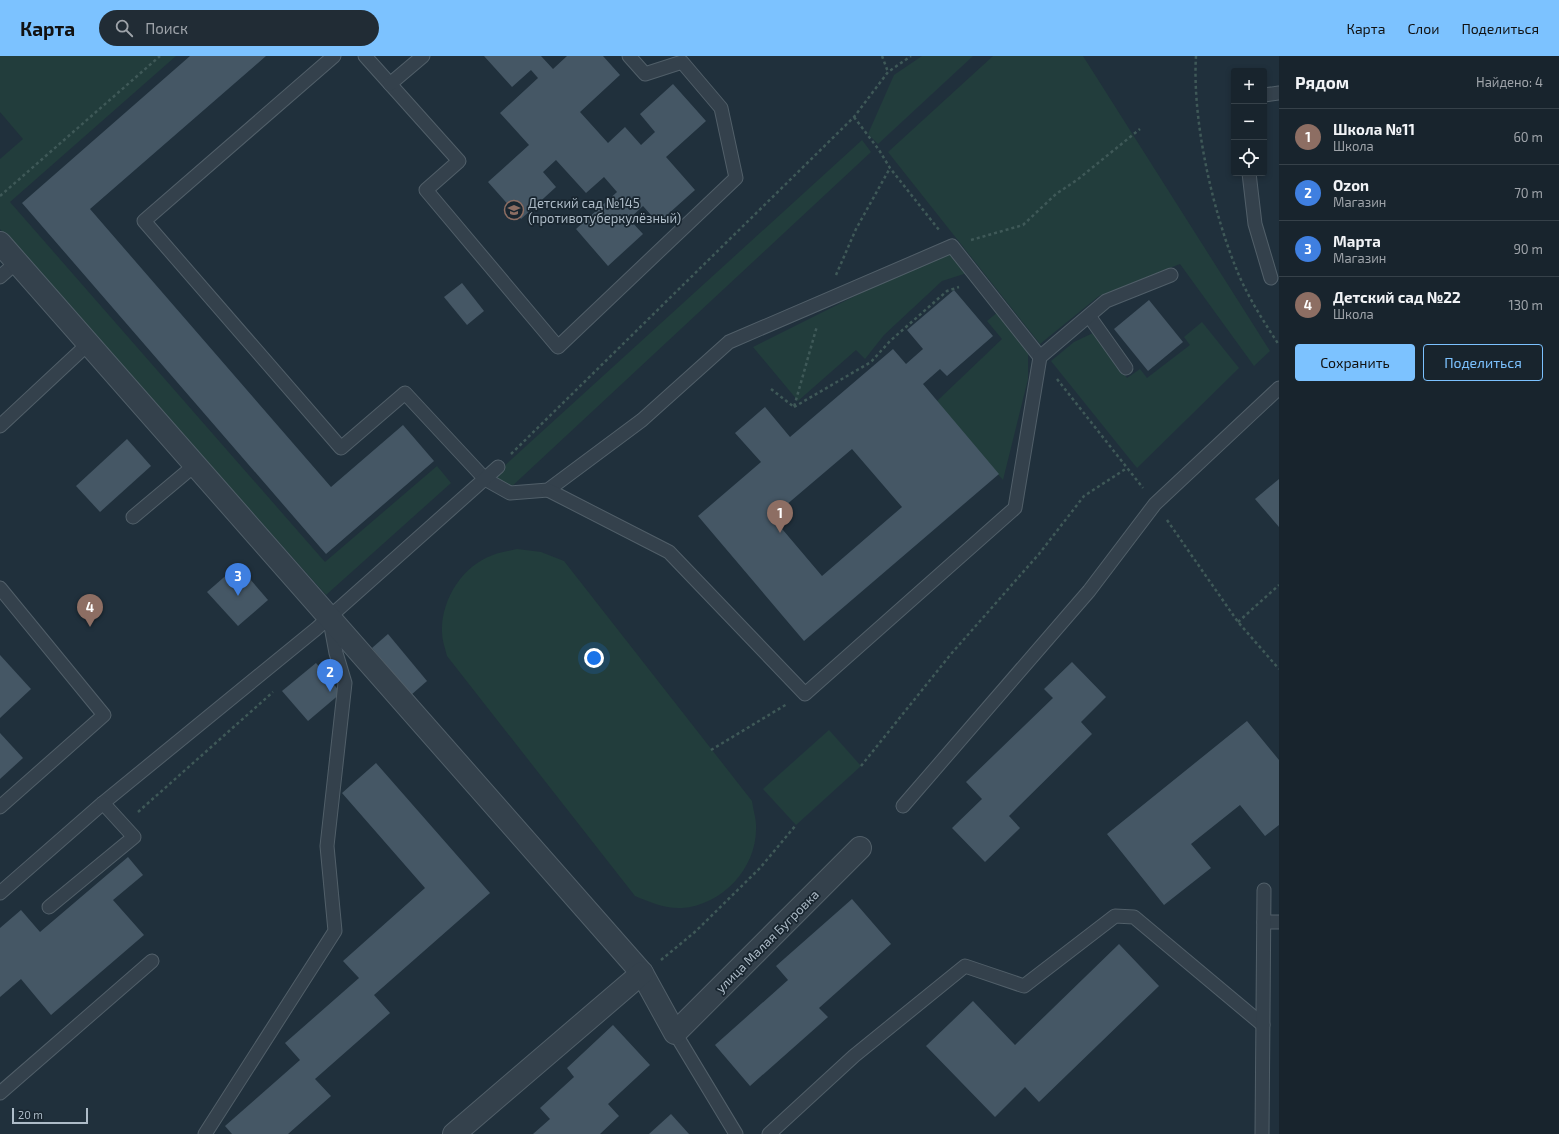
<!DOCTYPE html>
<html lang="ru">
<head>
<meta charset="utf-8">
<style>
	:root { --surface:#18242d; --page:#212c35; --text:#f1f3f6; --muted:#9fa4aa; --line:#364149; --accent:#7cc2ff }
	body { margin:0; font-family:"Exo 2",sans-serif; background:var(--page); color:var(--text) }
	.controls { position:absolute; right:12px; top:12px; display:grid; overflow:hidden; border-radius:4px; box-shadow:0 2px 6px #0003 }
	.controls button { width:36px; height:36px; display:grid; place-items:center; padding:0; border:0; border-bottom:1px solid var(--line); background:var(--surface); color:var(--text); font:20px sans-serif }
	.scale { position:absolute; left:12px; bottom:10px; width:76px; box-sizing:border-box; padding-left:4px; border:2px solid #aebcc8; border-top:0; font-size:11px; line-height:14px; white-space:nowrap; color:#aebcc8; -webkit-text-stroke:3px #192630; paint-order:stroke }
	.you { position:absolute; left:594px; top:602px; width:14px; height:14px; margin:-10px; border:3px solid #fff; border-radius:50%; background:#1a73e8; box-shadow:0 0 0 6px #1a73e833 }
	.badge { display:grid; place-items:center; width:26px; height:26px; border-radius:50%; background:var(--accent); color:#fff; font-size:13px; font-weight:700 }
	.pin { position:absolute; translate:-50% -33px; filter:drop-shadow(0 1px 2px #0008) }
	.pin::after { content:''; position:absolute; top:21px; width:14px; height:12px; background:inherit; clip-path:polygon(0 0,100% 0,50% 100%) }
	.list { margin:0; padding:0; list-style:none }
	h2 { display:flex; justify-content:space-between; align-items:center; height:52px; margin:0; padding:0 16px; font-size:17px }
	h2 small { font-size:13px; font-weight:400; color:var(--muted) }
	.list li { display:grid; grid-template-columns:26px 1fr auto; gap:12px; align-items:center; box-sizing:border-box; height:56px; padding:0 16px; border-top:1px solid var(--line) }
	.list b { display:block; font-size:15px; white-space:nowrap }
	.list p { margin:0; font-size:13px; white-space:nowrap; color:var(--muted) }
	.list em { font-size:13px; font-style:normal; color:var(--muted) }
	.actions { display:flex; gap:8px; padding:12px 16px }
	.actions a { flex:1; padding:9px 0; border:1px solid var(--accent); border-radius:4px; text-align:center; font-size:14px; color:var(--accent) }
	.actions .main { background:var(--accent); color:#111 }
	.icon { flex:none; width:22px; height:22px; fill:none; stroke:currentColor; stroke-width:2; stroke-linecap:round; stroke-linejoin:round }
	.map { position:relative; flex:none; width:1279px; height:1078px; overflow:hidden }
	header { display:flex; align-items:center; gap:24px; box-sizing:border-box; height:56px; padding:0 20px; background:var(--accent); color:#111 }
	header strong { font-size:19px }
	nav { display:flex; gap:22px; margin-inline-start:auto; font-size:14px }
	.search { width:280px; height:36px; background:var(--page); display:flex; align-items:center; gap:10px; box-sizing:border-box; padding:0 14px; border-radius:22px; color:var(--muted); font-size:15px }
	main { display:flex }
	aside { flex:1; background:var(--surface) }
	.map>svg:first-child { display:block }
	.green { fill:#223d3c }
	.building { fill:#455765; fill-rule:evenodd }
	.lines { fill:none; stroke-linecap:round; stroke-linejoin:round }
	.service-casing { stroke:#515f69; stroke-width:15 }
	.minor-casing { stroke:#515f69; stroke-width:24 }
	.path { stroke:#3f5958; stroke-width:2.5; stroke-dasharray:3 3; stroke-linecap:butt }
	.service { stroke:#34414c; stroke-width:13 }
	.minor { stroke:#34414c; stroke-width:22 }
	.labels { text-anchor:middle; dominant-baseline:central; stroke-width:3.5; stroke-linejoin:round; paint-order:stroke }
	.poi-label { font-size:13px; fill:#aebcc8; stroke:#192630; text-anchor:start }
	.street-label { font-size:13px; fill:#aebcc8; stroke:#192630 }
</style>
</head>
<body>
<header>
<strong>Карта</strong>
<div class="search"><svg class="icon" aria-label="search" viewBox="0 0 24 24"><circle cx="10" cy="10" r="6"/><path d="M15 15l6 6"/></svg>Поиск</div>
<nav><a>Карта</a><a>Слои</a><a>Поделиться</a></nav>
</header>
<main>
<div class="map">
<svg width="1279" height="1078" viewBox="0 0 1279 1078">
	<rect width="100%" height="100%" fill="#20303c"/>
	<g class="green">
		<polygon points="0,0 176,0 10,146 325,506 437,410 451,427 326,539 0,173 0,103 23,83 0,56"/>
		<polygon points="922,0 973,0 878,88 868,78 894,19"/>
		<polygon points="993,0 1083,0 1270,295 1254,310 1180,208 1099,240 1040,288 888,96"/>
		<polygon points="862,84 871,96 509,433 490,423"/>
		<polygon points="950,197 967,217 942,225 884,279 865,303 856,294 798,345 753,291 869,233"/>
		<polygon points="998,256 1028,294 1028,323 1003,424 935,347 1002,283 987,265"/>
		<polygon points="1202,266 1239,312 1137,412 1051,305 1074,286 1093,277 1127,322 1140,313 1147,322 1190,289 1184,281"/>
		<path d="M517 493 541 496 564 505 752 745C753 753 756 762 756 769 758 811 723 849 682 852 665 853 650 846 635 840L447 600C445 592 442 584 442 576 441 544 462 510 493 499 500 496 509 495 517 493Z"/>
		<polygon points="829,674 861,710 796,769 763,733"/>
	</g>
	<g class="building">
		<polygon points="190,0 266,0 90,153 331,431 403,369 434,405 326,498 22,147"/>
		<polygon points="484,0 541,0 553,13 567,0 603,0 620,19 580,56 608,87 625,71 641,89 655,76 640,58 673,28 706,65 666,101 695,134 658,167 643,150 629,163 643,178 608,210 576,173 617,136 604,121 586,137 556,104 543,116 556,131 521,163 488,126 529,89 500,57 538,22 531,14 512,31"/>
		<polygon points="462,227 484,255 467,269 444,241"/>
		<path d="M954 234 993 280 947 320 940 313 923 328 999 418 804 585 698 460 761 406 735 377 765 351 790 381 893 293 906 308 923 293 907 274ZM852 393 902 451 822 520 772 461Z"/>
		<polygon points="1149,244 1183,286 1148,315 1114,273"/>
		<polygon points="127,383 151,410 100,456 76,430"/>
		<polygon points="1279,423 1279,471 1255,443"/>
		<polygon points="238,509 268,544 238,570 207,536"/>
		<polygon points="388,578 427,625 411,639 372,592"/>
		<polygon points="0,599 31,633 0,662"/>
		<polygon points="1072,606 1106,641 1081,666 1092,678 1009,760 1020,772 985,806 952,772 982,743 966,726 1053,642 1044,633"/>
		<polygon points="316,607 341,637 308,665 282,635"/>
		<polygon points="1247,665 1279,704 1279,769 1265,780 1240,749 1191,788 1211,812 1164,849 1107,778"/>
		<polygon points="0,677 23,702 0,723"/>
		<polygon points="376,707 490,837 374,939 390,957 315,1023 331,1040 288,1078 232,1078 225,1070 300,1004 285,987 359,922 343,905 425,832 342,737"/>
		<polygon points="128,801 143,819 113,844 144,879 51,959 21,923 0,941 0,872 21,854 40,876"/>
		<polygon points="852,843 891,888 819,952 828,961 750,1030 715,989 788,924 776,910"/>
		<polygon points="1119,888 1159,930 1039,1046 1025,1031 995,1061 926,990 973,945 1015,989"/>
		<polygon points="613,969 650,1009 608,1048 619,1060 600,1078 533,1078 550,1063 540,1052 574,1021 567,1012"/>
		<polygon points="671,1058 689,1078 649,1078"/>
	</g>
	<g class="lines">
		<g class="service-casing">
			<g id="service">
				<polyline points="334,0 144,165 341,392 405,337 485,423 510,437 548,434 642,364 729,286 952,190 1040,301"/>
				<polyline points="365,0 459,105 426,134 558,291 736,122 721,52 682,6 645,18 629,0"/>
				<polyline points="390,28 423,0"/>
				<polyline points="1264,39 1279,37"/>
				<polyline points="1249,117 1255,168 1271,222"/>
				<polyline points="0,221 17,206"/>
				<polyline points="1089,260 1126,312"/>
				<polyline points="0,370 88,288"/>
				<polyline points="548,434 669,496 805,638 1015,452 1040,301 1106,245 1171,219"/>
				<polyline points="133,461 195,409"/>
				<polyline points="0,532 104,659 0,751"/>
				<polyline points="903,750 1089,535 1155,448 1279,332"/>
				<polyline points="0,837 103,747 316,573 498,411"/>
				<polyline points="49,851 134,781 103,747"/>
				<polyline points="1264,866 1279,866"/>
				<polyline points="675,977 736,1078"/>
				<polyline points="0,1037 152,905"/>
				<polyline points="205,1078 335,875 327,790 345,627 336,597 330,565"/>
				<polyline points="769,1078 854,1000 965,910 1024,930 1115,860 1134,861 1263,969"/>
				<polyline points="1262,1078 1264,834"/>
			</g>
		</g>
		<g class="minor-casing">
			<g id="minor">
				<polyline points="0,187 642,917 675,977 860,792"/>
				<polyline points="454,1078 642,917"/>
			</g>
		</g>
		<g class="path">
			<polyline points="882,0 888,16"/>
			<path d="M1196 0C1192 65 1213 157 1238 217 1249 243 1264 266 1279 289"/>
			<polyline points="854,61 879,94 890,112 939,174"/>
			<polyline points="0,140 160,0"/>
			<polyline points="971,184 1023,169 1056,138 1077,124 1140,73"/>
			<polyline points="836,219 856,173 890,112"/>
			<polyline points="1057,323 1143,432"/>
			<polyline points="771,333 794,351 817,270"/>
			<polyline points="794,351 871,306 890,285 947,235 959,231"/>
			<polyline points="511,398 854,61 888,16 911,0"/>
			<polyline points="1167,464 1238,566 1279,613"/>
			<polyline points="1238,566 1279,529"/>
			<polyline points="711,694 787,648"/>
			<polyline points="861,710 951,598 1039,498 1084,440 1127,412"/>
			<polyline points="138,756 273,636"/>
			<polyline points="661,904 696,875 760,812 796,769"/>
		</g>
		<use href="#service" class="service"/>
		<use href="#minor" class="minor"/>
	</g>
	<defs>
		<g id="school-ring" transform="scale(1)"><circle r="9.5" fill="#192630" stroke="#8d6e63" stroke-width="1.5"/><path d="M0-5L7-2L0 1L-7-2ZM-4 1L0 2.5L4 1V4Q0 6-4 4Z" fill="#8d6e63"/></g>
	</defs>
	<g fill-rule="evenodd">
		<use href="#school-ring" x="514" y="154"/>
	</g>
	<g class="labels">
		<g class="poi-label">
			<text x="528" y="147">Детский сад №145<tspan x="528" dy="15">(противотуберкулёзный)</tspan></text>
		</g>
		<g class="street-label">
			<text transform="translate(767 885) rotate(-45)">улица Малая Бугровка</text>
		</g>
	</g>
</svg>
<div class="controls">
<button>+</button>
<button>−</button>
<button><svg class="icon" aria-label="locate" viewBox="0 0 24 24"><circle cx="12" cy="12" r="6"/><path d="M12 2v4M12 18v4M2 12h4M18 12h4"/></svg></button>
</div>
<div class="scale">20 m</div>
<div class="you"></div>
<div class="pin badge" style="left:780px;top:477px;background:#8d6e63">1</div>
<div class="pin badge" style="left:330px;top:636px;background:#3f7fe0">2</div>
<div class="pin badge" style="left:238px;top:540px;background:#3f7fe0">3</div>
<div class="pin badge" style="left:90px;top:571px;background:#8d6e63">4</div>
</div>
<aside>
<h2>Рядом<small>Найдено: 4</small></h2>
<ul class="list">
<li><span class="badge" style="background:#8d6e63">1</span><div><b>Школа №11</b><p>Школа</p></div><em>60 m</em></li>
<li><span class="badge" style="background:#3f7fe0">2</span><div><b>Ozon</b><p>Магазин</p></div><em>70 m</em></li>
<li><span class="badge" style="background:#3f7fe0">3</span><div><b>Марта</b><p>Магазин</p></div><em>90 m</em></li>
<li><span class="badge" style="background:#8d6e63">4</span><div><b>Детский сад №22</b><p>Школа</p></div><em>130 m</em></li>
</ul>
<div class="actions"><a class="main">Сохранить</a><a>Поделиться</a></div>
</aside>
</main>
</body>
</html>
